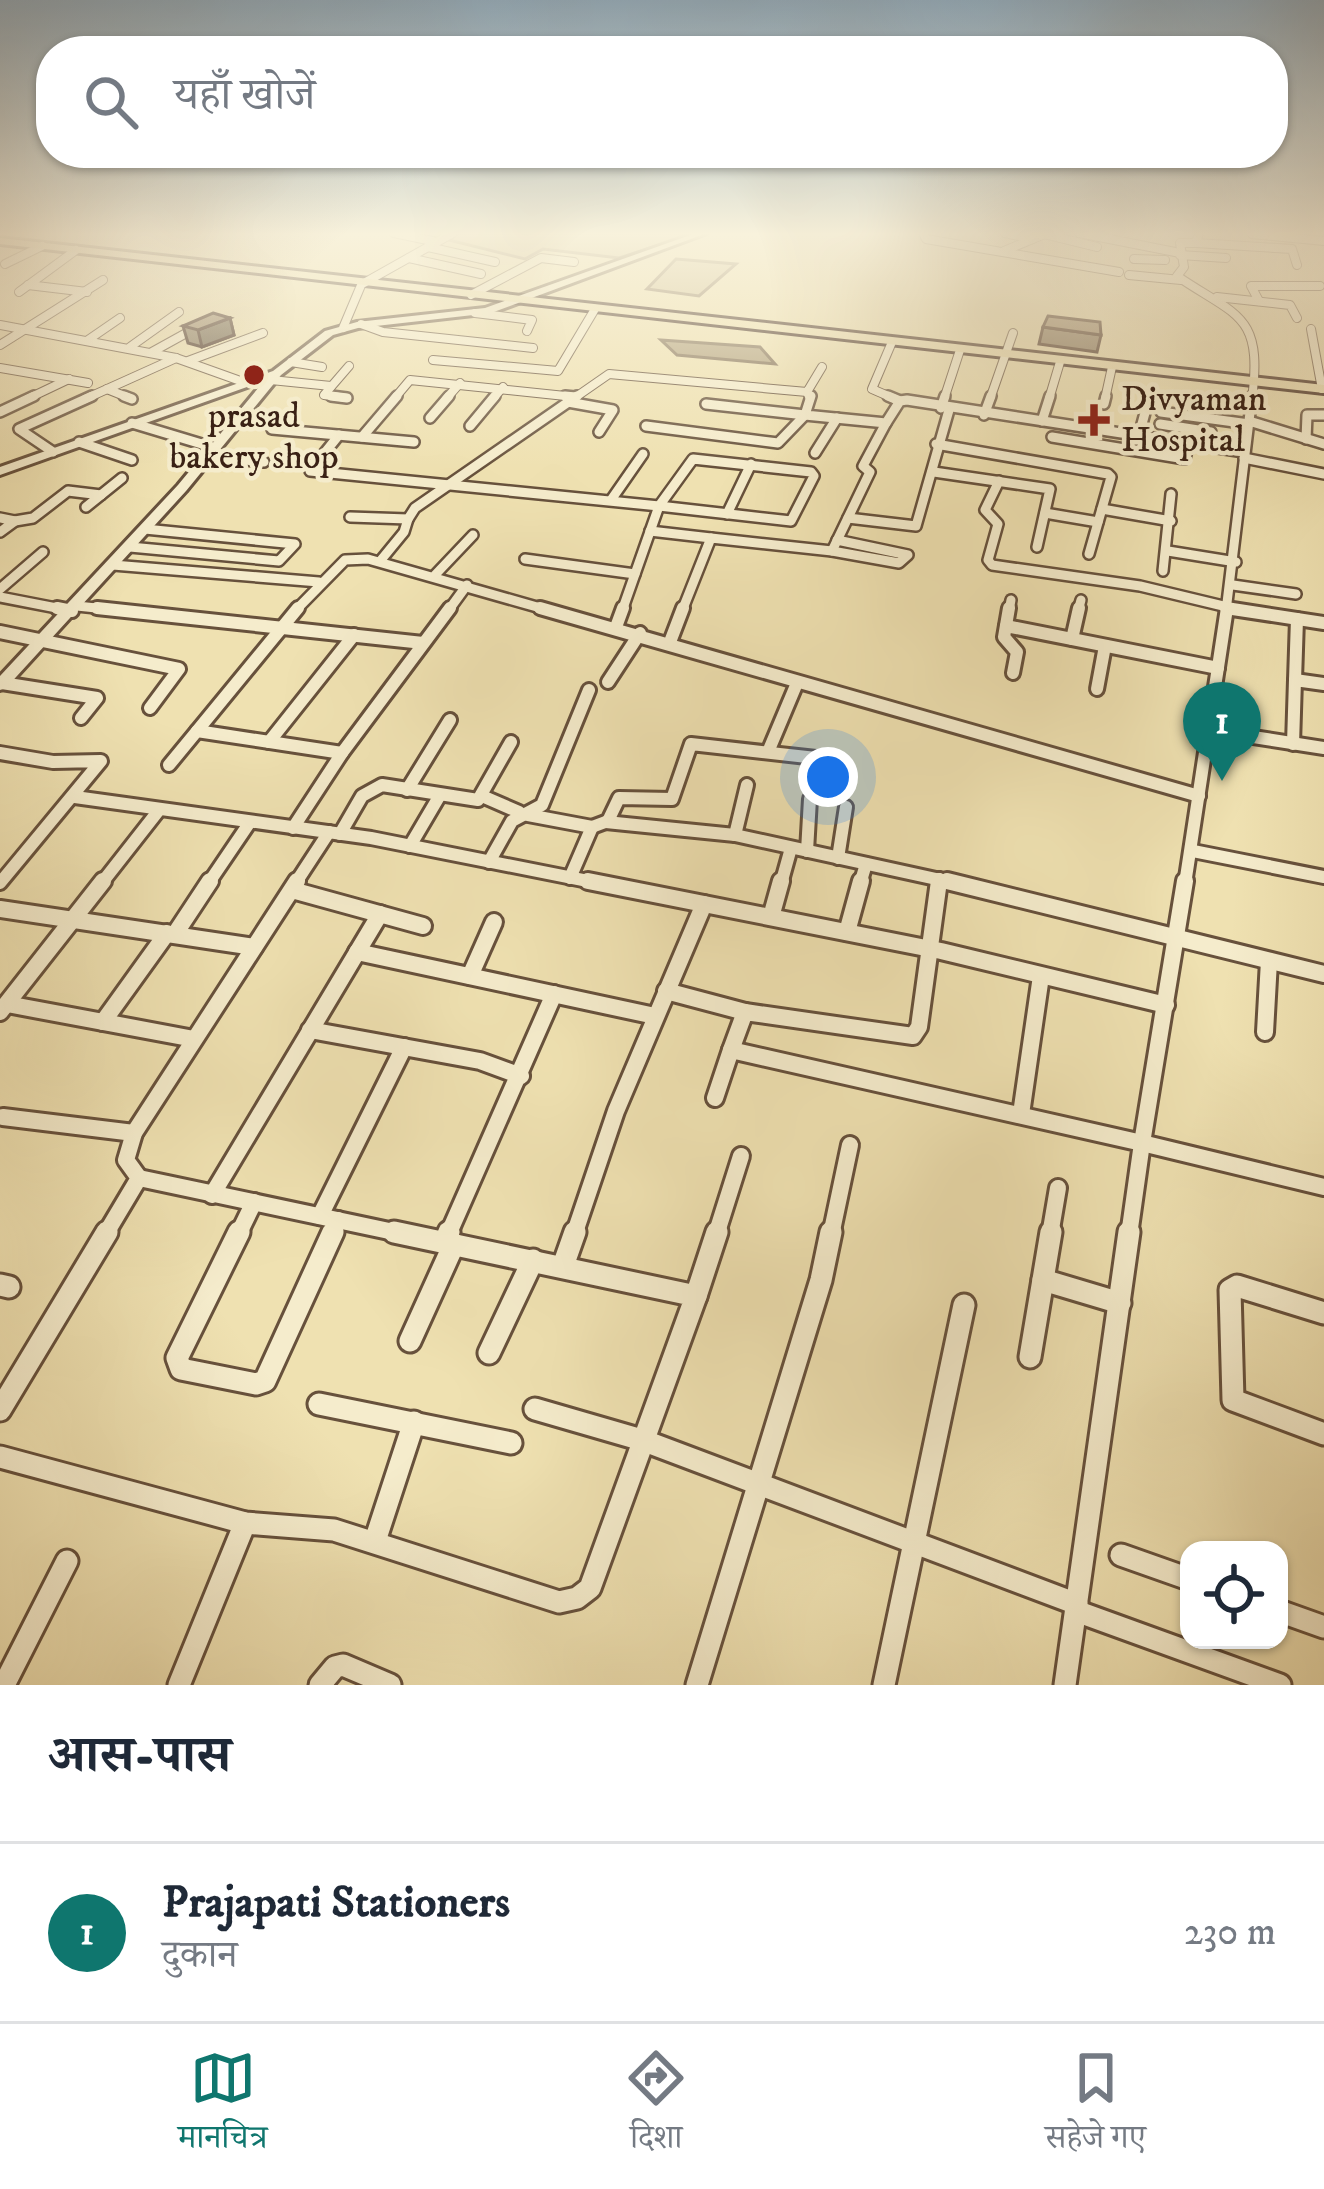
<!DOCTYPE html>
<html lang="hi">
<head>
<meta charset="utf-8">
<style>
	:root { --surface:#fff; --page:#f2f2f3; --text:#1f2937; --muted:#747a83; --line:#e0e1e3; --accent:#0f766e }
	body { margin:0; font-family:"IM FELL DW Pica","Noto Serif Devanagari",serif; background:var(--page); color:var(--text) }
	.controls { position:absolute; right:36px; bottom:36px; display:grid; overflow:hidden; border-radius:24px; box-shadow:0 3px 9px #0004 }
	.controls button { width:108px; height:108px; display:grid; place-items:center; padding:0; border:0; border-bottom:3px solid var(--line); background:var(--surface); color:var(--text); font:60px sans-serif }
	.you { position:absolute; left:828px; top:777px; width:42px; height:42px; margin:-30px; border:9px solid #fff; border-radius:50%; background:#1a73e8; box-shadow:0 0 0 18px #1a73e833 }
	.badge { display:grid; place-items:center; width:78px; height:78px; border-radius:50%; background:var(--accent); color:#fff; font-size:39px; font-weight:700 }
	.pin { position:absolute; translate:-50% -99px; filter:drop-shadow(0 3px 6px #0008) }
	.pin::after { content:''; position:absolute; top:63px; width:42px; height:36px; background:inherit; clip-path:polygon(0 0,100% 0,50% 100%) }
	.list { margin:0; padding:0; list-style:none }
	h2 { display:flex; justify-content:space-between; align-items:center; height:156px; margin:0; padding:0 48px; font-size:51px }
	h2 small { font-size:39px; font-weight:400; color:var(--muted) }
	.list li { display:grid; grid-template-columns:78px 1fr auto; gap:36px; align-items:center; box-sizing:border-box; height:180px; padding:0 48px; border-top:3px solid var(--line) }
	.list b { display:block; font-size:45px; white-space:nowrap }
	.list p { margin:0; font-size:39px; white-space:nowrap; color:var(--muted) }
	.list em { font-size:39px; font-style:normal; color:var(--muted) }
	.icon { flex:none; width:66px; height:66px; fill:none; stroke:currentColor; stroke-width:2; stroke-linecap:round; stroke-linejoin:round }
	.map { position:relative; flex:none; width:1324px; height:1685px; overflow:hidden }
	.search { position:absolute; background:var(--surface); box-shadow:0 3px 9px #0004; left:36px; right:36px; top:36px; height:132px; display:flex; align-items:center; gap:30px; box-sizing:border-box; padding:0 42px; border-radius:48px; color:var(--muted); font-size:45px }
	.sheet { height:336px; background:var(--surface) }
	nav { display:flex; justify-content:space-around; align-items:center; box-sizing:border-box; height:168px; border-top:3px solid var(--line); background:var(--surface); font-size:33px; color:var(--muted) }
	nav a { display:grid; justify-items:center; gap:6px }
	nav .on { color:var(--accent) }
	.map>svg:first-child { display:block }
	.green { fill:#d0c096; stroke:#857056; stroke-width:3 }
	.water { fill:#b1a07c; stroke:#816d53; stroke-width:3 }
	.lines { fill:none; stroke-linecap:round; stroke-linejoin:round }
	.minor-far4-casing { stroke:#67513c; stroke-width:10 }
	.minor-far3-casing { stroke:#67513c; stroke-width:14 }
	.minor-far2-casing { stroke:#67513c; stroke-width:18 }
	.minor-far1-casing { stroke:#67513c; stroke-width:22 }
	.minor-casing { stroke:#67513c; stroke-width:27 }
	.tertiary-casing { stroke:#67513c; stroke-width:6 }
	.primary-casing { stroke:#3a2115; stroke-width:6 }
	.minor-far4 { stroke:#f5eccc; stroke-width:8 }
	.minor-far3 { stroke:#f5eccc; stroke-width:9 }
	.minor-far2 { stroke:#f5eccc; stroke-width:12 }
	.minor-far1 { stroke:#f5eccc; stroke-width:16 }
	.minor { stroke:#f5eccc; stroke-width:21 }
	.tertiary { fill:#f5eccc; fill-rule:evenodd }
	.primary { fill:#efe1b1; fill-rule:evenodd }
	.wall { fill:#837258; stroke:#3a2115; stroke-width:3 }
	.shaded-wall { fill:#6a5d47; stroke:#3a2115; stroke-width:3 }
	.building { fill:#988566; stroke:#3a2115; stroke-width:3 }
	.poi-dot { fill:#8f2418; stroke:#f5eccc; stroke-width:4.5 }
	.labels { text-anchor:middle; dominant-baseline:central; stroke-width:9; stroke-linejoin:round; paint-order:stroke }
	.far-poi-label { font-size:36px; fill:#3a2115; stroke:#f5eccc; text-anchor:start }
</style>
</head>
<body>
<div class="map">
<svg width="1324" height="1685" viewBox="0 0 1324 1685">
	<rect width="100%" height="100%" fill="#efe1b1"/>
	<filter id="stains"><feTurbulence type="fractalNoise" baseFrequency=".00167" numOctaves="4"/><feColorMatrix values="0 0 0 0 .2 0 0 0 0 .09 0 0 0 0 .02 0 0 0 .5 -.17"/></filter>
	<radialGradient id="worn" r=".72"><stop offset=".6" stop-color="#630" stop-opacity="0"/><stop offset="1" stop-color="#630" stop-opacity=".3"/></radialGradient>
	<g class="green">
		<polygon points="458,233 687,233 693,234 619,258 543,249 525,259 449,240"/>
		<polygon points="676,259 736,264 699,296 647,289"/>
	</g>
	<polygon class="water" points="661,340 760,347 775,364 677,355"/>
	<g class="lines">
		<g class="minor-far4-casing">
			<g id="minor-far4">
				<polyline points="394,233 437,242"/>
				<polyline points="923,233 926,239 1119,272"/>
				<polyline points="1005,233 1032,239"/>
				<polyline points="1079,233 1180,253"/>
				<path d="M1199 233 1196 243H1180L1184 267 1177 276C1237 317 1263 313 1252 399"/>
				<polyline points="1044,234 1097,247"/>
				<polyline points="1252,234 1324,241"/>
				<polyline points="1196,243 1292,249 1297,265"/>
				<polyline points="428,247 495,262"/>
				<polyline points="1004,251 1047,233"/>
				<polyline points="1180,255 1226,258"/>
				<polyline points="409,258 481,274"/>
				<polyline points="1134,259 1165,260"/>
				<polyline points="5,264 42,246"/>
				<polyline points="1129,275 1181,280"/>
				<polyline points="364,283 453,233"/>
				<polyline points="28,285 87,292"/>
				<polyline points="19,292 76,250"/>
				<polyline points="471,295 541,258 574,262"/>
				<polyline points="1217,297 1290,305 1297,318"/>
				<polyline points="1259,301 1251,286 1320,286"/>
				<polyline points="475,313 532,320 527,331"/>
				<polyline points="361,324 383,332 533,348"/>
				<polyline points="0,325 176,358 246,383"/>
				<polyline points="343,328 362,283"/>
				<polyline points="1311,329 1322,389"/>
				<polyline points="88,340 120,318"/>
				<polyline points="892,342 872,389 895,399"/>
				<polyline points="0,345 103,280"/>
				<polyline points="130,347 179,312"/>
				<polyline points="152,352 199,326"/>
				<polyline points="433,360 558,371 595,309"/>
				<polyline points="188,361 263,333"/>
				<polyline points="291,362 322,367"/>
				<polyline points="0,368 88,383"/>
				<polyline points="271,380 331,386"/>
				<polyline points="107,389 132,399"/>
				<polyline points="807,392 810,399"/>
				<polyline points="347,398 324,395 349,366"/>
				<polyline points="27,399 69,379"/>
				<polyline points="85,399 176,358"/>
				<polyline points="394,399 410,380 575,397"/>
				<polyline points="446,399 460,383"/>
				<polyline points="493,399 503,387"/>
				<polyline points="573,399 609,374 807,392 822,367"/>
				<polyline points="944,399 960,350"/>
				<polyline points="990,399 1013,333"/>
				<polyline points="1049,399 1060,362"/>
				<polyline points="1105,399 1112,367"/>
			</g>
		</g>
		<g class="minor-far3-casing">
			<g id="minor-far3">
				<polyline points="124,396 132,399"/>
				<polyline points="331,396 347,398"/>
				<polyline points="565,396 575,397"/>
				<polyline points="811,396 805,415 886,423 900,401 907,400 1244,452"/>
				<polyline points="888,396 900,401"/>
				<polyline points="568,402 613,410 599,432"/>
				<polyline points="706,404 805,415"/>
				<polyline points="1104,404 1106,396"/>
				<polyline points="941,408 945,396"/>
				<polyline points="0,412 34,396"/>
				<polyline points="1161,412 1249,424"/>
				<polyline points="984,415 991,396"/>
				<polyline points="240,418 271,420 272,429 414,442"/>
				<polyline points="430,418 449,396"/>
				<polyline points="1042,421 1050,396"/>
				<polyline points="1249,421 1324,444"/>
				<polyline points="132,423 215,448"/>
				<polyline points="1160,424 1211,432"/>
				<polyline points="470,426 495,396"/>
				<polyline points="646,426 778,443 805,415"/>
				<polyline points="339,435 310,471 659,506 622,611"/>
				<polyline points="1139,435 1149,398"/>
				<polyline points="362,437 397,396"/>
				<polyline points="1052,437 1185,459 1189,442"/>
				<polyline points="1306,439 1307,415 1324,415"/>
				<polyline points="79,442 132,460"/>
				<polyline points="936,444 1108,474 1111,477 1089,554"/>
				<polyline points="53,452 19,429 92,396"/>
				<polyline points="815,453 837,418"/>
				<polyline points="209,456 264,462"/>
				<polyline points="1244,458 1324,474"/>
				<polygon points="693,459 811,472 814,476 791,521 659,506"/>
				<polyline points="934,472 1050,489 1037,547"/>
				<polyline points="999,481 985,510 998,524 988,560 992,565 1140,586 1244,611"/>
				<polyline points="611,500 643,454"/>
				<polyline points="86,507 122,478"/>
				<polyline points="1102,509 1171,521"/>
				<polyline points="1045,513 1098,522"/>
				<polyline points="727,514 751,464"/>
				<polyline points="350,517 408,519 415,508 577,396"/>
				<polyline points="0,518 15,521 0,532"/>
				<polyline points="848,518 916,526 949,410"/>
				<polyline points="15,521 33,518 68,491 101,495"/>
				<polyline points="650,531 711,538"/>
				<polyline points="130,547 279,561 295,544 145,529"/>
				<polyline points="832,551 899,563 908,555 837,540"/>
				<polyline points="1168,551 1236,562"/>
				<polyline points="525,559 635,574"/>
				<polyline points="381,560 404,532 408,519"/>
				<polyline points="113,565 319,582"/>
				<polyline points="1163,571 1171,494"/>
				<polyline points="435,575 473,535"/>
				<polyline points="1233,585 1296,594"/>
				<polyline points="0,589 43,552"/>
				<polyline points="0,597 72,611"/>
				<polyline points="77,606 125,611"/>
				<polyline points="295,611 345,560 368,559 551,611"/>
				<polyline points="448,611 467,585"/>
				<polyline points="682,611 711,538 832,551 870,472 863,466 886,423"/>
				<polyline points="1009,611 1011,600"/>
				<polyline points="1078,611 1081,600"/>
				<polyline points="1226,611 1252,396"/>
			</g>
		</g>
		<g class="minor-far2-casing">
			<g id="minor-far2">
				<polyline points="57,608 72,611"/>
				<polyline points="97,608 423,643"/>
				<polyline points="298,608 197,731 342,753"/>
				<polyline points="540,608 1199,796"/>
				<polyline points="1009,608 1004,637 1017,652 1013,673"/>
				<polyline points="1226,608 1324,623"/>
				<polyline points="1006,626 1218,668"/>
				<polyline points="616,627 623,608"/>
				<polyline points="0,632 179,669 150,708"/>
				<polyline points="1072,639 1079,608"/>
				<polyline points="670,642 683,608"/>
				<polyline points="1295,680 1297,619"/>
				<polyline points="608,682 640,633"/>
				<polyline points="2,683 97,698 81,718"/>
				<polyline points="1097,689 1105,646"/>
				<polyline points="1208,730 1324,748"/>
				<polyline points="269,742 354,635"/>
				<polyline points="1293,744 1295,680 1324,684"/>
				<polyline points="768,752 797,683"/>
				<polyline points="0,753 53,762 101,761 0,883"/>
				<polyline points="169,765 197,731"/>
				<polyline points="407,790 450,720"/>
				<polyline points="482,796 519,812"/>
				<polyline points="75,797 371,838 603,884"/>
				<polyline points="528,815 592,827 570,878"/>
				<polyline points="606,822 735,835 959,884"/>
				<polyline points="592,827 608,821 619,798 672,799 691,744 816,758"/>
				<polyline points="293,828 342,753 450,608"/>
				<polyline points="340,834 362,796 382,785 478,800 511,742"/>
				<polyline points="735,835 747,785"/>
				<polyline points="410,846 440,795"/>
				<polyline points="807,851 810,799"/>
				<polyline points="1193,851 1324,877"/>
				<polyline points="838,858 846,807"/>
				<polyline points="489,862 512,821 542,805 589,690"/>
				<polyline points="101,884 159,810"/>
				<polyline points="208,884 250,822"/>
				<polyline points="295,884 329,832"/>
				<polyline points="781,884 791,848"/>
				<polyline points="860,884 866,864"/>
				<polyline points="938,884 939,879"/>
				<polyline points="1185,884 1227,608"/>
			</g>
		</g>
		<g class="minor-far1-casing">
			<g id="minor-far1">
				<polyline points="588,881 941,951 1166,1005"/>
				<polyline points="947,881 1324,974"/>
				<polyline points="1185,881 1142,1143 1324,1187"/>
				<polyline points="292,890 423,926"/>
				<polyline points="0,909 254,947"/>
				<polyline points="771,917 781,881"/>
				<polyline points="847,932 861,881"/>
				<polyline points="175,934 210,881"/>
				<polyline points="357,952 655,1016"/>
				<polyline points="470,976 494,922"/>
				<polyline points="666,991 745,1012"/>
				<polyline points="7,1004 194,1039"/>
				<polyline points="0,1012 103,881"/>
				<polyline points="103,1022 167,933"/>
				<polyline points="310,1030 480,1061 521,1076"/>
				<polyline points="1265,1032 1269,961"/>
				<polyline points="731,1050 745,1012 913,1036 919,1027 939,881"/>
				<polyline points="715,1098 731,1050 1142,1143 1129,1235"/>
				<polyline points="1021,1114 1041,976"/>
				<polyline points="3,1117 134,1133"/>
				<polyline points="139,1178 408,1235"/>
				<polyline points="212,1195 380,914"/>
				<polyline points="320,1216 404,1047"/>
				<polyline points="105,1235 139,1178 126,1160 134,1133 297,881"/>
				<polyline points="238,1235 254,1202"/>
				<polyline points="331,1235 338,1220"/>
				<polyline points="448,1235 554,994"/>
				<polyline points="574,1235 616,1111 704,904"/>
				<polyline points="716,1235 741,1156"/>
				<polyline points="831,1235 850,1145"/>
				<polyline points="1050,1235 1058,1188"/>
			</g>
		</g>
		<g class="minor-casing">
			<g id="minor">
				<polyline points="239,1232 177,1358 181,1369 256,1384 265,1381 333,1232"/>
				<polyline points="445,1242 449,1232"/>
				<polyline points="563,1266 575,1232"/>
				<polyline points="1043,1280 1120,1303"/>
				<polyline points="0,1285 9,1287"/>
				<polyline points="696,1296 717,1232"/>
				<polyline points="1324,1313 1237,1286 1230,1290 1233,1400 1324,1434"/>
				<polyline points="410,1341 454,1244"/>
				<polyline points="489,1353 533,1260"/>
				<polyline points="1030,1357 1051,1232"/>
				<polyline points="319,1404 511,1443"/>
				<polyline points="535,1409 642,1440 1077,1604"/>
				<polyline points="0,1410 107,1232"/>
				<polyline points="0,1457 245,1523 334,1530 559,1602 577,1598 590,1588 696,1296 394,1232"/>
				<polyline points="375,1541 414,1422"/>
				<polyline points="1121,1555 1189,1579"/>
				<polyline points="1076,1611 1280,1685"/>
				<polyline points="1279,1611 1324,1627"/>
				<polyline points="4,1685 67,1561"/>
				<polyline points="179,1685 245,1523"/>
				<polyline points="320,1685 335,1667 343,1665 390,1685"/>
				<polyline points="697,1685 821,1280 831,1232"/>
				<polyline points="884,1685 964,1305"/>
				<polyline points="1065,1685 1129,1232"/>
			</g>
		</g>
		<g class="tertiary-casing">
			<polygon id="tertiary" points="696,233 707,233 491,313 358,328 333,335 281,375 186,491 6,688 0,690 0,676 178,485 264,381 0,475 0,467 273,371 325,331 357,322 485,308"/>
		</g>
		<g class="primary-casing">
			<polygon id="primary" points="0,238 1324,385 1324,393 0,244"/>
		</g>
		<use href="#minor-far4" class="minor-far4"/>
		<use href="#minor-far3" class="minor-far3"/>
		<use href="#minor-far2" class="minor-far2"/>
		<use href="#minor-far1" class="minor-far1"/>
		<use href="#minor" class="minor"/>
		<use href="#tertiary" class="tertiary"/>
		<use href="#primary" class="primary"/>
	</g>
	<g class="wall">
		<polygon points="230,318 234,335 202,347 188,343 183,326"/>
		<polygon points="1043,327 1101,335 1097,352 1039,344"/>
	</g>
	<polygon class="shaded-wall" points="230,318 234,335 202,347 198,330"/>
	<g class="building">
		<polygon points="213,313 230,318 198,330 183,326"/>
		<polygon points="1048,316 1100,322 1101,335 1043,327"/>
	</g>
	<linearGradient id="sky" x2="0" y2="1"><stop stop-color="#92acbd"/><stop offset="0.5" stop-color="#f8f2dc"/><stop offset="1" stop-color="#f8f2dc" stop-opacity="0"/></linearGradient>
	<rect width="1324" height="468" fill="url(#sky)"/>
	<g class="poi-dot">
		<circle cx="254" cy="375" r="12"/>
		<path d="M1088 402h12v12h12v12h-12v12h-12v-12h-12v-12h12z"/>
	</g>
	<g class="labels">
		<g class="far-poi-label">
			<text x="1121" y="399">Divyaman<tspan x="1121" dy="41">Hospital</tspan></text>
			<text x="254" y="416" text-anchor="middle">prasad<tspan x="254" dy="41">bakery shop</tspan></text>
		</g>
	</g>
	<rect width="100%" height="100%" filter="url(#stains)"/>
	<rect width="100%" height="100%" fill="url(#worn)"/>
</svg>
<div class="controls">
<button><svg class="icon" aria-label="locate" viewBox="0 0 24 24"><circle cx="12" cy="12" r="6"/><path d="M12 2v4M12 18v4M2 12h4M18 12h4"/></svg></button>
</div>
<div class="you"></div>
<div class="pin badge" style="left:1222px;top:781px">1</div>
<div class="search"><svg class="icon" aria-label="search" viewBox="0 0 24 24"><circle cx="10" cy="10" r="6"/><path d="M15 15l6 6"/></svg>यहाँ खोजें</div>
</div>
<section class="sheet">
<h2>आस-पास<small></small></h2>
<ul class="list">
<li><span class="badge">1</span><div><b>Prajapati Stationers</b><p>दुकान</p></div><em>230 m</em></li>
</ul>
</section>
<nav>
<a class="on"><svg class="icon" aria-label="map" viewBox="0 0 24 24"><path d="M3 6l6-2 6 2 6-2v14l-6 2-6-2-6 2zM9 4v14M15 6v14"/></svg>मानचित्र</a>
<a><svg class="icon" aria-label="directions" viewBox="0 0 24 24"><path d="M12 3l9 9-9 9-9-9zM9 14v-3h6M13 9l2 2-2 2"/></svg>दिशा</a>
<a><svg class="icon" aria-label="saved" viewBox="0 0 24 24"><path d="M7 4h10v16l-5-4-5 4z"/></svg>सहेजे गए</a>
</nav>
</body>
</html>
